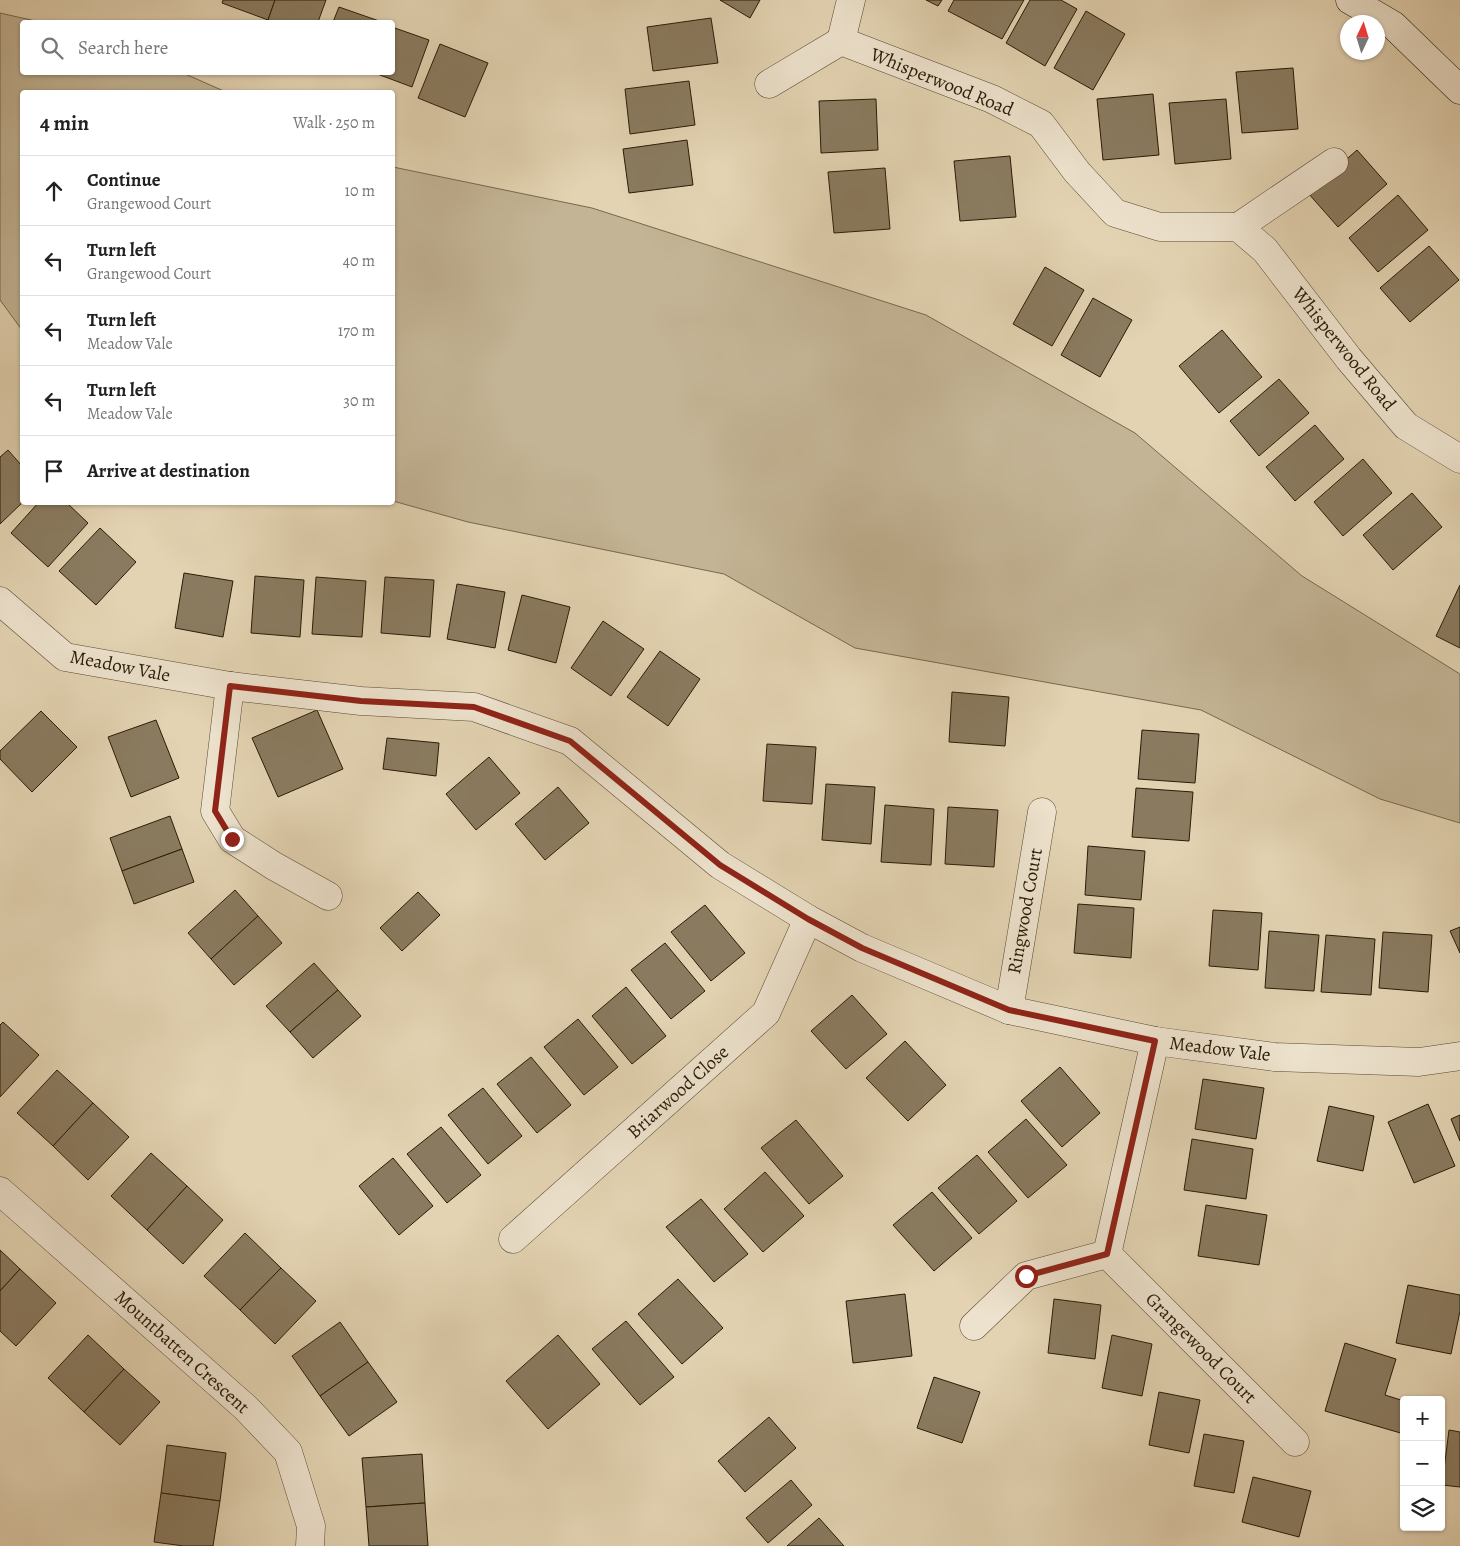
<!DOCTYPE html>
<html lang="en">
<head>
<meta charset="utf-8">
<style>
	:root { --surface:#fff; --page:#f2f2f2; --text:#222; --muted:#767676; --line:#e0e0e0 }
	body { margin:0; font-family:Alegreya,serif; background:var(--page); color:var(--text) }
	.controls { position:absolute; right:15px; bottom:15px; display:grid; overflow:hidden; border-radius:5px; box-shadow:0 1px 4px #0004 }
	.controls button { width:45px; height:45px; display:grid; place-items:center; padding:0; border:0; border-bottom:1px solid var(--line); background:var(--surface); color:var(--text); font:25px sans-serif }
	.compass { position:absolute; left:1340px; top:15px; width:45px; height:45px; border-radius:50%; background:var(--surface); box-shadow:0 1px 4px #0004; rotate:4deg }
	.stop { position:absolute; width:15px; height:15px; margin:-11px; border:4px solid #8f2418; border-radius:50%; background:#fff }
	.stop.end { background:#8f2418; border-color:#fff; box-shadow:0 1px 5px #0008 }
	.list { margin:0; padding:0; list-style:none }
	h2 { display:flex; justify-content:space-between; align-items:center; height:65px; margin:0; padding:0 20px; font-size:21px }
	h2 small { font-size:16px; font-weight:400; color:var(--muted) }
	.list li { display:grid; grid-template-columns:32px 1fr auto; gap:15px; align-items:center; box-sizing:border-box; height:70px; padding:0 20px; border-top:1px solid var(--line) }
	.list b { display:block; font-size:19px; white-space:nowrap }
	.list p { margin:0; font-size:16px; white-space:nowrap; color:var(--muted) }
	.list em { font-size:16px; font-style:normal; color:var(--muted) }
	.icon { flex:none; width:28px; height:28px; fill:none; stroke:currentColor; stroke-width:2; stroke-linecap:round; stroke-linejoin:round }
	.map { position:relative; flex:none; width:1460px; height:1546px; overflow:hidden }
	.search { position:absolute; background:var(--surface); box-shadow:0 1px 4px #0004; left:20px; top:20px; width:375px; height:55px; display:flex; align-items:center; gap:12px; box-sizing:border-box; padding:0 18px; border-radius:5px; color:var(--muted); font-size:19px }
	.panel { position:absolute; background:var(--surface); box-shadow:0 1px 4px #0004; left:20px; top:90px; width:375px; height:415px; border-radius:5px }
	.map>svg:first-child { display:block }
	.green { fill:#c3b495; stroke:#76684e }
	.building { fill:#8a7b60; stroke:#291b07 }
	.lines { fill:none; stroke-linecap:round; stroke-linejoin:round }
	.street-casing { stroke:#584932; stroke-width:29 }
	.secondary-casing { stroke:#291b07; stroke-width:29 }
	.street { stroke:#ede2cd; stroke-width:28 }
	.secondary { stroke:#ede2cd; stroke-width:28 }
	.route { stroke:#8f2418; stroke-width:6 }
	.labels { text-anchor:middle; dominant-baseline:central; stroke-width:4; stroke-linejoin:round; paint-order:stroke }
	.street-label { font-size:19px; fill:#291b07; stroke:#ede2cd }
</style>
</head>
<body>
<div class="map">
<svg width="1460" height="1546" viewBox="0 0 1460 1546">
	<rect width="100%" height="100%" fill="#e3d3b2"/>
	<filter id="stains"><feTurbulence type="fractalNoise" baseFrequency=".004" numOctaves="4"/><feColorMatrix values="0 0 0 0 .2 0 0 0 0 .09 0 0 0 0 .02 0 0 0 .5 -.17"/></filter>
	<radialGradient id="worn" r=".72"><stop offset=".6" stop-color="#630" stop-opacity="0"/><stop offset="1" stop-color="#630" stop-opacity=".3"/></radialGradient>
	<g class="green">
		<polygon points="0,13 40,22 22,22 22,72 183,73 226,92 22,92 22,330 0,300"/>
		<polygon points="393,167 592,208 926,315 1135,433 1302,576 1460,674 1460,823 1380,799 1201,710 855,648 724,574 468,522 393,501"/>
	</g>
	<g class="building">
		<polygon points="223,0 275,0 268,20 222,3"/>
		<polygon points="275,0 326,0 318,22 274,22 268,20"/>
		<polygon points="720,0 760,0 750,18"/>
		<polygon points="926,0 942,0 938,6"/>
		<polygon points="954,0 1024,0 1002,39 948,11"/>
		<polygon points="1030,0 1061,0 1077,9 1045,66 1006,43"/>
		<polygon points="339,7 382,22 333,22"/>
		<polygon points="1086,11 1125,34 1093,90 1054,68"/>
		<polygon points="711,18 718,63 653,71 647,27"/>
		<polygon points="392,27 429,40 412,87 372,72 392,72"/>
		<polygon points="440,44 488,63 465,117 418,98"/>
		<polygon points="1293,68 1298,129 1242,133 1236,72"/>
		<polygon points="689,81 695,125 630,134 625,89"/>
		<polygon points="1153,94 1159,155 1103,160 1097,99"/>
		<polygon points="876,99 878,150 821,153 819,101"/>
		<polygon points="1226,99 1231,159 1175,164 1169,103"/>
		<polygon points="687,140 693,185 629,193 623,149"/>
		<polygon points="1357,150 1387,184 1338,227 1308,193"/>
		<polygon points="1010,156 1016,217 960,221 954,161"/>
		<polygon points="885,168 890,229 834,233 828,172"/>
		<polygon points="1398,195 1428,230 1378,272 1349,238"/>
		<polygon points="1429,246 1459,280 1410,322 1380,288"/>
		<polygon points="1045,267 1084,290 1052,346 1013,324"/>
		<polygon points="1093,298 1132,320 1100,377 1061,355"/>
		<polygon points="1222,330 1262,377 1219,413 1179,366"/>
		<polygon points="1279,379 1309,413 1259,456 1230,421"/>
		<polygon points="1315,425 1344,459 1295,501 1266,467"/>
		<polygon points="8,450 22,466 23,502 0,524 0,457"/>
		<polygon points="1363,459 1392,493 1343,536 1314,502"/>
		<polygon points="1412,493 1442,527 1393,570 1363,535"/>
		<polygon points="39,502 66,502 88,523 48,567 11,533"/>
		<polygon points="100,528 136,562 96,605 59,571"/>
		<polygon points="184,573 233,581 223,637 175,628"/>
		<polygon points="255,576 304,580 300,637 251,633"/>
		<polygon points="316,577 366,581 362,637 312,634"/>
		<polygon points="385,577 434,580 430,637 381,633"/>
		<polygon points="457,584 505,592 495,648 447,639"/>
		<polygon points="1460,585 1460,648 1436,636"/>
		<polygon points="522,595 570,607 556,663 508,650"/>
		<polygon points="603,621 644,649 611,696 571,668"/>
		<polygon points="660,651 700,679 668,726 627,697"/>
		<polygon points="952,692 1009,697 1005,746 949,742"/>
		<polygon points="317,710 343,769 278,797 252,738"/>
		<polygon points="41,711 77,747 32,792 0,759 0,751"/>
		<polygon points="156,720 179,778 131,797 108,737"/>
		<polygon points="1142,730 1199,734 1195,783 1138,779"/>
		<polygon points="387,738 439,743 436,776 383,769"/>
		<polygon points="767,744 816,747 812,804 763,801"/>
		<polygon points="489,757 520,793 476,830 446,794"/>
		<polygon points="826,784 875,787 871,844 822,840"/>
		<polygon points="558,787 589,823 545,860 515,824"/>
		<polygon points="1136,788 1193,792 1189,841 1132,837"/>
		<polygon points="885,805 934,809 931,865 881,862"/>
		<polygon points="948,807 998,810 994,867 945,864"/>
		<polygon points="170,816 182,849 122,871 110,838"/>
		<polygon points="1088,846 1145,851 1141,900 1085,895"/>
		<polygon points="182,849 194,882 134,904 122,871"/>
		<polygon points="235,890 258,916 211,959 188,933"/>
		<polygon points="418,892 440,915 402,951 380,928"/>
		<polygon points="1078,904 1134,908 1131,958 1074,953"/>
		<polygon points="705,905 745,953 711,981 671,932"/>
		<polygon points="1213,910 1262,913 1258,970 1209,966"/>
		<polygon points="258,916 282,943 234,985 211,959"/>
		<polygon points="1460,927 1460,953 1450,931"/>
		<polygon points="1269,931 1319,935 1314,991 1265,988"/>
		<polygon points="1383,932 1432,935 1428,992 1379,988"/>
		<polygon points="1326,935 1375,939 1371,995 1321,992"/>
		<polygon points="665,943 705,991 671,1019 631,970"/>
		<polygon points="314,963 338,990 290,1032 266,1006"/>
		<polygon points="626,987 666,1036 632,1064 592,1016"/>
		<polygon points="338,990 361,1016 313,1058 290,1032"/>
		<polygon points="852,995 887,1034 846,1069 811,1031"/>
		<polygon points="578,1019 618,1067 584,1095 544,1047"/>
		<polygon points="3,1022 39,1055 0,1097 0,1025"/>
		<polygon points="905,1041 946,1085 908,1121 866,1078"/>
		<polygon points="531,1057 571,1105 537,1133 497,1084"/>
		<polygon points="1060,1067 1100,1113 1062,1147 1021,1101"/>
		<polygon points="57,1070 93,1103 53,1146 17,1113"/>
		<polygon points="1203,1079 1264,1088 1256,1139 1195,1129"/>
		<polygon points="483,1088 522,1136 488,1164 448,1115"/>
		<polygon points="93,1103 129,1137 88,1180 53,1146"/>
		<polygon points="1428,1104 1455,1166 1414,1183 1388,1122"/>
		<polygon points="1329,1106 1374,1116 1363,1171 1317,1161"/>
		<polygon points="1460,1115 1460,1141 1451,1119"/>
		<polygon points="1026,1119 1067,1165 1028,1198 988,1152"/>
		<polygon points="796,1120 843,1176 809,1204 761,1148"/>
		<polygon points="441,1127 481,1175 447,1203 407,1154"/>
		<polygon points="1192,1139 1253,1149 1246,1199 1184,1190"/>
		<polygon points="151,1153 187,1186 147,1230 111,1196"/>
		<polygon points="977,1155 1017,1201 979,1234 938,1188"/>
		<polygon points="393,1158 433,1206 399,1235 359,1186"/>
		<polygon points="765,1172 804,1216 763,1252 724,1209"/>
		<polygon points="187,1186 223,1220 183,1264 147,1230"/>
		<polygon points="932,1192 972,1238 934,1271 893,1225"/>
		<polygon points="701,1199 748,1254 714,1282 666,1227"/>
		<polygon points="1206,1205 1267,1215 1259,1265 1198,1256"/>
		<polygon points="245,1233 281,1268 240,1310 204,1276"/>
		<polygon points="0,1250 20,1269 0,1291"/>
		<polygon points="281,1268 316,1301 275,1344 240,1310"/>
		<polygon points="20,1269 56,1303 16,1346 0,1331 0,1291"/>
		<polygon points="678,1279 723,1328 682,1364 638,1314"/>
		<polygon points="1408,1285 1460,1295 1460,1311 1451,1354 1396,1343"/>
		<polygon points="905,1294 912,1356 853,1363 846,1301"/>
		<polygon points="1054,1299 1101,1305 1095,1359 1048,1353"/>
		<polygon points="626,1321 674,1377 640,1405 592,1349"/>
		<polygon points="340,1322 368,1362 320,1396 292,1356"/>
		<polygon points="88,1335 124,1369 84,1412 48,1378"/>
		<polygon points="558,1335 600,1384 548,1429 506,1381"/>
		<polygon points="1112,1335 1152,1344 1142,1396 1102,1388"/>
		<polygon points="1345,1343 1396,1359 1385,1395 1404,1401 1404,1434 1325,1411"/>
		<polygon points="368,1362 397,1402 349,1436 320,1396"/>
		<polygon points="124,1369 160,1402 120,1445 84,1412"/>
		<polygon points="934,1377 980,1392 962,1443 917,1428"/>
		<polygon points="1159,1392 1200,1400 1189,1453 1149,1445"/>
		<polygon points="769,1417 796,1448 745,1492 718,1461"/>
		<polygon points="1449,1430 1460,1432 1460,1487 1442,1485"/>
		<polygon points="1204,1434 1244,1441 1234,1493 1194,1486"/>
		<polygon points="167,1445 226,1453 220,1501 161,1493"/>
		<polygon points="422,1454 425,1503 366,1507 362,1458"/>
		<polygon points="1253,1477 1311,1491 1299,1537 1242,1522"/>
		<polygon points="791,1480 812,1505 768,1543 746,1518"/>
		<polygon points="161,1493 220,1501 213,1546 184,1546 154,1542"/>
		<polygon points="425,1503 428,1546 369,1546 366,1507"/>
		<polygon points="819,1518 844,1546 787,1546"/>
	</g>
	<g class="lines">
		<g class="street-casing">
			<g id="street">
				<polyline points="841,41 851,0"/>
				<polyline points="769,84 841,41 992,99 1041,124 1077,172 1115,213 1160,227 1238,227 1265,250 1349,359 1406,426 1460,459"/>
				<polyline points="1238,227 1334,162"/>
				<polyline points="0,601 65,657 230,686 361,701 474,707 570,741 720,865 808,919 862,948 1009,1010 1155,1041 1274,1057 1419,1062 1460,1056"/>
				<polyline points="230,686 215,811 232,839 274,866 328,896"/>
				<polyline points="1009,1010 1042,812"/>
				<polyline points="0,1191 246,1408 288,1452 311,1526 310,1546"/>
				<polyline points="513,1239 766,1013 808,919"/>
				<polyline points="1107,1254 1295,1442"/>
				<polyline points="974,1326 1026,1276 1107,1254 1155,1041"/>
			</g>
		</g>
		<g class="secondary-casing">
			<polyline id="secondary" points="1350,0 1393,25 1460,90"/>
		</g>
		<use href="#street" class="street"/>
		<use href="#secondary" class="secondary"/>
	</g>
	<g class="lines">
		<polyline class="route" points="232,839 215,811 230,686 361,701 474,707 570,741 720,865 808,919 862,948 1009,1010 1155,1041 1107,1254 1026,1276"/>
	</g>
	<g class="labels">
		<g class="street-label">
			<text transform="translate(942 82) rotate(22)">Whisperwood Road</text>
			<text transform="translate(1344 349) rotate(51)">Whisperwood Road</text>
			<text transform="translate(120 666) rotate(11)">Meadow Vale</text>
			<text transform="translate(1025 911) rotate(-80)">Ringwood Court</text>
			<text transform="translate(1220 1049) rotate(7)">Meadow Vale</text>
			<text transform="translate(678 1092) rotate(-42)">Briarwood Close</text>
			<text transform="translate(1201 1348) rotate(45)">Grangewood Court</text>
			<text transform="translate(182 1352) rotate(42)">Mountbatten Crescent</text>
		</g>
	</g>
	<rect width="100%" height="100%" filter="url(#stains)"/>
	<rect width="100%" height="100%" fill="url(#worn)"/>
</svg>
<div class="controls">
<button>+</button>
<button>−</button>
<button><svg class="icon" aria-label="layers" viewBox="0 0 24 24"><path d="M12 4l9 5-9 5-9-5zM3 14l9 5 9-5"/></svg></button>
</div>
<svg class="compass" viewBox="-18 -18 36 36"><path d="M0-13l5 13h-10z" fill="#e53935"/><path d="M0 13l5-13h-10z" fill="#767676"/></svg>
<div class="stop" style="left:1026px;top:1276px"></div>
<div class="stop end" style="left:232px;top:839px"></div>
<div class="search"><svg class="icon" aria-label="search" viewBox="0 0 24 24"><circle cx="10" cy="10" r="6"/><path d="M15 15l6 6"/></svg>Search here</div>
<section class="panel">
<h2>4 min<small>Walk · 250 m</small></h2>
<ul class="list">
<li><svg class="icon" aria-label="ahead" viewBox="0 0 24 24"><path d="M12 20V5M6 11l6-6 6 6"/></svg><div><b>Continue</b><p>Grangewood Court</p></div><em>10 m</em></li>
<li><svg class="icon" aria-label="left" viewBox="0 0 24 24"><path d="M17 20v-9H6M10 6l-5 5 5 5"/></svg><div><b>Turn left</b><p>Grangewood Court</p></div><em>40 m</em></li>
<li><svg class="icon" aria-label="left" viewBox="0 0 24 24"><path d="M17 20v-9H6M10 6l-5 5 5 5"/></svg><div><b>Turn left</b><p>Meadow Vale</p></div><em>170 m</em></li>
<li><svg class="icon" aria-label="left" viewBox="0 0 24 24"><path d="M17 20v-9H6M10 6l-5 5 5 5"/></svg><div><b>Turn left</b><p>Meadow Vale</p></div><em>30 m</em></li>
<li><svg class="icon" aria-label="arrive" viewBox="0 0 24 24"><path d="M6 21V4h12l-3 4 3 4H6"/></svg><div><b>Arrive at destination</b></div></li>
</ul>
</section>
</div>
</body>
</html>
